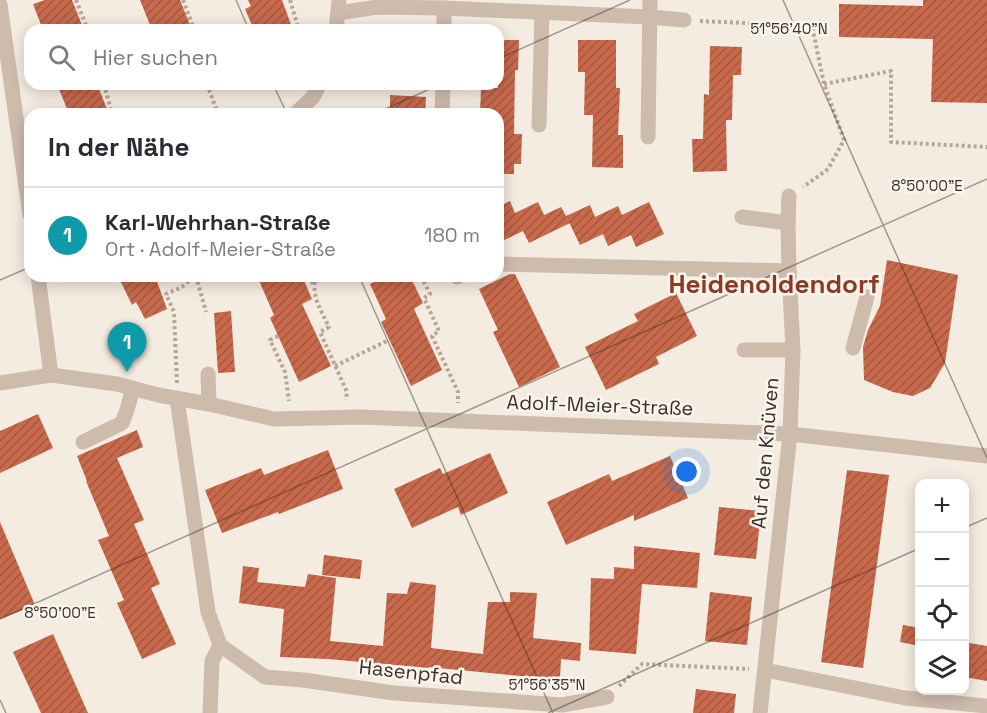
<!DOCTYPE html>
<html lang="de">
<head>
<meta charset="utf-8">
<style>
	:root { --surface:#fff; --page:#f2f2f3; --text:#2b2b33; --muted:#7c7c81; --line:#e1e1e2; --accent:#1f5a5e }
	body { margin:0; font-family:"Space Grotesk",sans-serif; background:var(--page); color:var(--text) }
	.controls { position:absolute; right:18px; bottom:18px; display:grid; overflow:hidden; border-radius:12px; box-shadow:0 3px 15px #0003 }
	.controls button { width:54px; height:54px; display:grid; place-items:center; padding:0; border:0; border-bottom:2px solid var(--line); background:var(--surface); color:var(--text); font:30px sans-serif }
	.you { position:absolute; left:687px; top:472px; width:21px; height:21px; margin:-15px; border:4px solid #fff; border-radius:50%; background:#1a73e8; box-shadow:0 0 0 9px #1a73e833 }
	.badge { display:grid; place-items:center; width:39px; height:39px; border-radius:50%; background:var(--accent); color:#fff; font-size:20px; font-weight:700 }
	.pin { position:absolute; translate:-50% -50px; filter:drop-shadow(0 2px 3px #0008) }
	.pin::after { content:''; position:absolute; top:32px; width:21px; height:18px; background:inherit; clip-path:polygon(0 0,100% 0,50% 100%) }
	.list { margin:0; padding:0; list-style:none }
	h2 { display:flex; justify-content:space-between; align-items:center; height:78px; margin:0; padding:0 24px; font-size:26px }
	h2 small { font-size:20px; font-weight:400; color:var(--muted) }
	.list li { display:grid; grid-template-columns:39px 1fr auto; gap:18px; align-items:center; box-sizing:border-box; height:96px; padding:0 24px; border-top:2px solid var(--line) }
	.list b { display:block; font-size:22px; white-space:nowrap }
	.list p { margin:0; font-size:20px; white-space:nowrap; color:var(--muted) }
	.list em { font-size:20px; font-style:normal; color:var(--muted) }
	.icon { flex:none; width:33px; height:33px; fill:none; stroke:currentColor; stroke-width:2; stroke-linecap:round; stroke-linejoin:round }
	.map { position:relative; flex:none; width:987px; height:713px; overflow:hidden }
	.search { position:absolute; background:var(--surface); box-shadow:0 3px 15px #0003; left:24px; top:24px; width:480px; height:66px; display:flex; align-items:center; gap:15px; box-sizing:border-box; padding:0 21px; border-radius:18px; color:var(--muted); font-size:22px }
	.panel { position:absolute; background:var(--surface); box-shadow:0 3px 15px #0003; left:24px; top:108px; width:480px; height:174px; border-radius:18px }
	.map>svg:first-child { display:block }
	.building { fill:url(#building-hatch) }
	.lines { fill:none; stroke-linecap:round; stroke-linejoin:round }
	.path { stroke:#b9a596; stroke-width:4; stroke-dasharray:3 3; stroke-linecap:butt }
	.minor { stroke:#cdbbac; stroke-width:15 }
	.ticks { fill:none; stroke:#3b302b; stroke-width:1.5; stroke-opacity:0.45 }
	.labels { text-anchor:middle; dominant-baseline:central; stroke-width:5; stroke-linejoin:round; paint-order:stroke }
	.street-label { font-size:20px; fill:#3b302b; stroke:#fbf5ee }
	.district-label { font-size:26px; font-weight:bold; fill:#8c3b22; stroke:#fbf5ee }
	.ticks-label { font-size:15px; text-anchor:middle; fill:#3b302b; stroke:#fbf5ee; stroke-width:5; stroke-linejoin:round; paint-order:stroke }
</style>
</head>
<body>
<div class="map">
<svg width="987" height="713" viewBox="0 0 987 713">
	<defs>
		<pattern id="building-hatch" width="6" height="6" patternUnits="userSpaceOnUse" patternTransform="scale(1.5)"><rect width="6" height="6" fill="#c8694b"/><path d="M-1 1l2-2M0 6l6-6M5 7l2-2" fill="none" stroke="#a4573f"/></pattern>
	</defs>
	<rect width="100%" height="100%" fill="#f4ebe1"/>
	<g class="building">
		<polygon points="45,0 72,0 84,30 43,30 33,4"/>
		<polygon points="140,0 180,0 192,30 152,30"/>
		<polygon points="248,0 282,0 293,30 254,30 245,9 251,6"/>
		<polygon points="923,0 987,0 987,103 931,102 933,39 839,37 839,4 923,6"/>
		<polygon points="498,40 519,40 518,70 515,70 514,134 522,134 521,164 514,164 514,174 498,174 498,114 480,114 481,88 498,88"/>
		<polygon points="578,40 616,40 616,88 620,88 618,135 623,135 623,168 592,167 593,115 584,115 585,72 578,72"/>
		<polygon points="710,46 742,47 741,75 733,75 732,120 726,120 727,171 693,172 692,139 703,139 704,94 709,95"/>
		<polygon points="57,84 97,84 109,114 69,114"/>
		<polygon points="390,95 426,97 425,114 390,114"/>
		<polygon points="510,201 515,213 538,202 544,215 561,207 570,223 529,243 523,231 498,243 498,207"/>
		<polygon points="649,202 664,234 636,247 631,235 608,246 603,234 580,245 566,216 590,205 595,217 618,206 622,215"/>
		<polygon points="887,260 958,275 945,363 930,388 913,396 893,392 864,380 863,347 868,330 880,306"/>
		<polygon points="510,274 515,274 560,367 519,387 493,332 498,330 479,289"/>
		<polygon points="118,276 155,276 167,309 145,319 136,302 132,305"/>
		<polygon points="257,276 302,276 312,299 302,304 331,366 299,382 270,318 274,315"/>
		<polygon points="387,276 410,276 423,303 414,309 442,370 411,386 381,322 386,319 370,284"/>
		<polygon points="676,293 697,336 656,357 659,364 606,390 585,347 638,321 634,314"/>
		<polygon points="231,311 235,372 218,373 214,313"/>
		<polygon points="38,414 53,448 0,473 0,431"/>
		<polygon points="137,430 143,447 117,458 144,520 134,524 160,584 151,588 176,644 142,659 117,603 124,600 98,540 109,536 86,481 87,481 77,456"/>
		<polygon points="328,450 343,489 279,514 278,512 222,533 205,490 261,468 264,475"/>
		<polygon points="490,453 508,493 461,515 458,507 412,528 394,489 440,468 443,474"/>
		<polygon points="670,456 688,498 634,521 634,515 566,545 547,502 609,474 612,481"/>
		<polygon points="847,470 889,475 863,668 821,662"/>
		<polygon points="719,507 761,511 756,559 714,555"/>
		<polygon points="0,522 35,605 0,619"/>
		<polygon points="634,546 700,553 697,588 642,584 636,654 589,650 591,578 614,579 614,567 634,569"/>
		<polygon points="324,555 362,560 360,579 322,575"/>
		<polygon points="243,566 259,568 257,582 305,587 308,574 336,578 330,641 383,646 387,593 407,594 410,582 436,585 431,648 483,654 488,602 510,602 510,592 537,593 533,638 581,643 580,661 561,659 560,678 530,676 530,677 429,667 429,668 328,659 280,657 284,609 239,603"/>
		<polygon points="710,592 752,597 747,645 705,641"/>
		<polygon points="903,625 920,628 920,646 900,642"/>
		<polygon points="53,634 88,713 41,713 13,652"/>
		<polygon points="964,642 987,646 987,681 964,677"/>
		<polygon points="696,689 736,694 734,713 693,713"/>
	</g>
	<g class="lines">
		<g class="path">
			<polyline points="76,0 88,30"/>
			<polyline points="183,0 194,29 193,30"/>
			<polyline points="290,0 299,30"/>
			<polyline points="700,21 812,26 824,84 844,140 828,169 803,187"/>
			<polyline points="104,84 112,114"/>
			<polyline points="207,84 218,114"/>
			<polyline points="824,84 891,71 891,142 987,147"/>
			<polyline points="196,276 206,312"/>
			<polyline points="309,276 314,286"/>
			<path d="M316 276C311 297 320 308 329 327L320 332 347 392 346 400"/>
			<polyline points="421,276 430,294 424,298 439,331 432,336 458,392 458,403"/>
			<polyline points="278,336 270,340 285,372 289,401"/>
			<polyline points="335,366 389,340"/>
			<polyline points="177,383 174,312 166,294 182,287 195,276"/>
			<polyline points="619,686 642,664 749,669"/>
		</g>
		<g class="minor">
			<polyline points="0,5 30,215"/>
			<polyline points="338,13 377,7 444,8 649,17 684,20"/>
			<polyline points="336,30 339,0"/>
			<polyline points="444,30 444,8"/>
			<polyline points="295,114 313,97 320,84"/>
			<polyline points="442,114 443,84"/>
			<polyline points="539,125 542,12"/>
			<polyline points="648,137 650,0"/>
			<polyline points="742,217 788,223"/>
			<polyline points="498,264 789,271"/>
			<polyline points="38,276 51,375"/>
			<polyline points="457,277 459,276"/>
			<polyline points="853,348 867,297"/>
			<polyline points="744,350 793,350"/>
			<polyline points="208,374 209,404"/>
			<polyline points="0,383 51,375 117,384 158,395 209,404 274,419 361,417 790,434 987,456"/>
			<polyline points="177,399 208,612 220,645 265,677 303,680 394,693 562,705 607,697"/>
			<polyline points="83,442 122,423 127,410 133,388"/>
			<polyline points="765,670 905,698 987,706"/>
			<polyline points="210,713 212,661 220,645"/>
			<polyline points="760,713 790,434 793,350 789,271 788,223 789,196"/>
		</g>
	</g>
	<path class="ticks" d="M236 0 249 30M783 0 987 458M498 59 630 0M273 84 287 114M374 114 441 84M359 276 553 713M0 280 30 267M964 528 987 518M0 619 987 179M0 700 6 713M548 713 920 548"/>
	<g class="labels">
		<g class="street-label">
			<text transform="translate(600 405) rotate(2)">Adolf-Meier-Straße</text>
			<text transform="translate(765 453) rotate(-85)">Auf den Knüven</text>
			<text transform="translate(411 672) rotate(6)">Hasenpfad</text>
		</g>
		<g class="district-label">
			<text x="774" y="284">Heidenoldendorf</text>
		</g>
	</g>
	<g class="ticks-label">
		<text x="789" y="34">51°56'40"N</text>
		<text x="927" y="191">8°50'00"E</text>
		<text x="60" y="618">8°50'00"E</text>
		<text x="547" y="690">51°56'35"N</text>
	</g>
</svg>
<div class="controls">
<button>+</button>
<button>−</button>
<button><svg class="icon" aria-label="locate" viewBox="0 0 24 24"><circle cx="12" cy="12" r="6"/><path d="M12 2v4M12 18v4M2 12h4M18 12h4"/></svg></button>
<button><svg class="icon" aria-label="layers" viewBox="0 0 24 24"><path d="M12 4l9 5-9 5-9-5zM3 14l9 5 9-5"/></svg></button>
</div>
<div class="you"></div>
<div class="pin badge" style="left:127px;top:372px;background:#0f9aa8">1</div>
<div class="search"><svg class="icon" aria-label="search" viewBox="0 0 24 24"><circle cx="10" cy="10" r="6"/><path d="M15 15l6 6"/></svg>Hier suchen</div>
<section class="panel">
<h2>In der Nähe<small></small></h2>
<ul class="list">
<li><span class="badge" style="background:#0f9aa8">1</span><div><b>Karl-Wehrhan-Straße</b><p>Ort · Adolf-Meier-Straße</p></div><em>180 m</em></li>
</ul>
</section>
</div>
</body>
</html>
